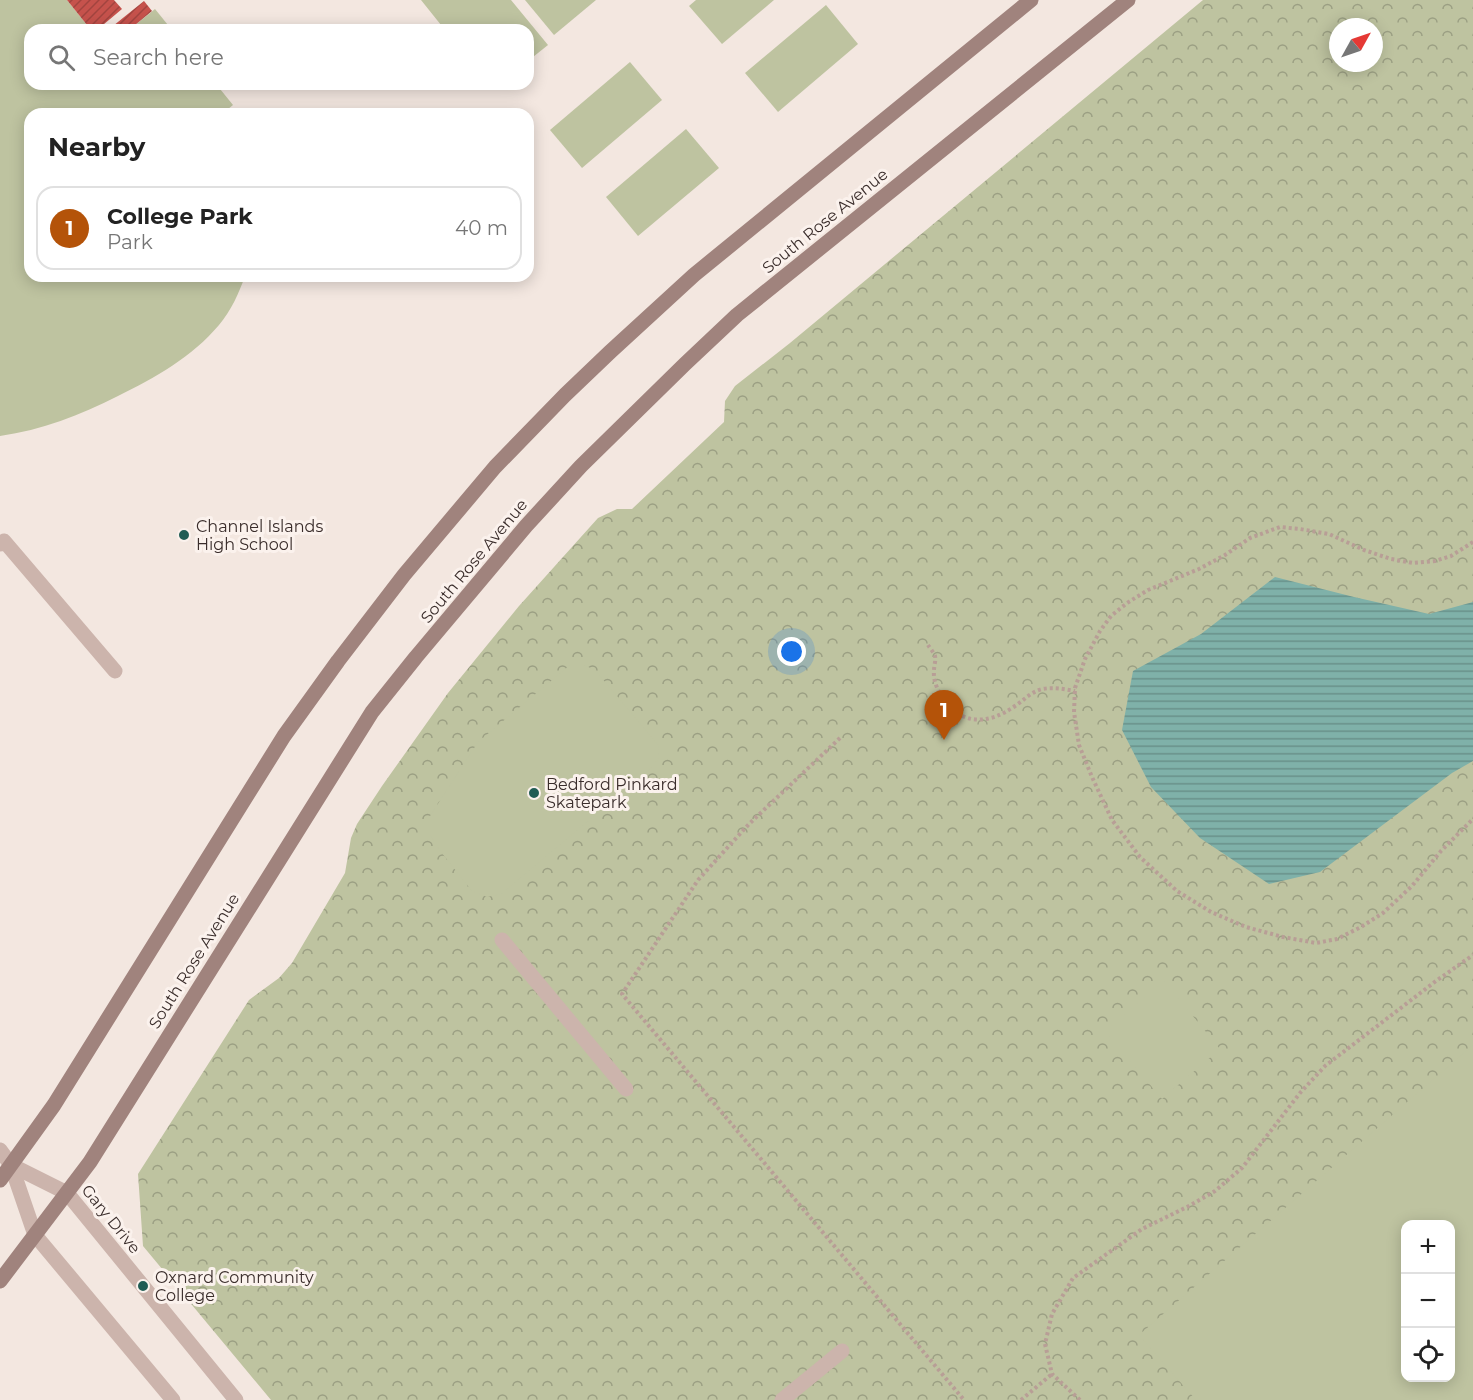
<!DOCTYPE html>
<html lang="en">
<head>
<meta charset="utf-8">
<style>
	:root { --surface:#fff; --page:#f6f6f6; --text:#222; --muted:#767676; --line:#e0e0e0; --accent:#b45309 }
	body { margin:0; font-family:Montserrat,sans-serif; background:var(--page); color:var(--text) }
	.controls { position:absolute; right:18px; bottom:18px; display:grid; overflow:hidden; border-radius:12px; box-shadow:0 3px 15px #0003 }
	.controls button { width:54px; height:54px; display:grid; place-items:center; padding:0; border:0; border-bottom:2px solid var(--line); background:var(--surface); color:var(--text); font:30px sans-serif }
	.compass { position:absolute; left:1329px; top:18px; width:54px; height:54px; border-radius:50%; background:var(--surface); box-shadow:0 3px 15px #0003; rotate:50deg }
	.you { position:absolute; left:792px; top:652px; width:21px; height:21px; margin:-15px; border:4px solid #fff; border-radius:50%; background:#1a73e8; box-shadow:0 0 0 9px #1a73e833 }
	.badge { display:grid; place-items:center; width:39px; height:39px; border-radius:50%; background:var(--accent); color:#fff; font-size:20px; font-weight:700 }
	.pin { position:absolute; translate:-50% -50px; filter:drop-shadow(0 2px 3px #0008) }
	.pin::after { content:''; position:absolute; top:32px; width:21px; height:18px; background:inherit; clip-path:polygon(0 0,100% 0,50% 100%) }
	.list { margin:0; padding:0; list-style:none }
	h2 { display:flex; justify-content:space-between; align-items:center; height:78px; margin:0; padding:0 24px; font-size:26px }
	h2 small { font-size:20px; font-weight:400; color:var(--muted) }
	.list li { display:grid; grid-template-columns:39px 1fr auto; gap:18px; align-items:center; box-sizing:border-box; height:84px; margin:0 12px 12px; padding:0 12px; border:2px solid var(--line); border-radius:18px }
	.list b { display:block; font-size:22px; white-space:nowrap }
	.list p { margin:0; font-size:20px; white-space:nowrap; color:var(--muted) }
	.list em { font-size:20px; font-style:normal; color:var(--muted) }
	.icon { flex:none; width:33px; height:33px; fill:none; stroke:currentColor; stroke-width:2; stroke-linecap:round; stroke-linejoin:round }
	.map { position:relative; flex:none; width:1473px; height:1400px; overflow:hidden }
	.search { position:absolute; background:var(--surface); box-shadow:0 3px 15px #0003; left:24px; top:24px; width:510px; height:66px; display:flex; align-items:center; gap:15px; box-sizing:border-box; padding:0 21px; border-radius:18px; color:var(--muted); font-size:22px }
	.panel { position:absolute; background:var(--surface); box-shadow:0 3px 15px #0003; left:24px; top:108px; width:510px; height:174px; border-radius:18px }
	.map>svg:first-child { display:block }
	.park { fill:url(#park-crowns); fill-rule:evenodd }
	.garden { fill:#bec3a0; fill-rule:evenodd }
	.water { fill:url(#water-rules) }
	.building { fill:url(#building-hatch) }
	.lines { fill:none; stroke-linecap:round; stroke-linejoin:round }
	.path { stroke:#b89e96; stroke-width:4; stroke-dasharray:3 3; stroke-linecap:butt }
	.lane { stroke:#ccb4ac; stroke-width:15 }
	.street { stroke:#ccb4ac; stroke-width:15 }
	.secondary { stroke:#a0837d; stroke-width:15 }
	.poi-dot { fill:#205c54; stroke:#fbf2ed; stroke-width:2 }
	.labels { text-anchor:middle; dominant-baseline:central; stroke-width:6; stroke-linejoin:round; paint-order:stroke }
	.street-label { font-size:16px; fill:#3a2d2b; stroke:#fbf2ed }
	.poi-label { font-size:16px; fill:#3a2d2b; stroke:#fbf2ed; text-anchor:start }
</style>
</head>
<body>
<div class="map">
<svg width="1473" height="1400" viewBox="0 0 1473 1400">
	<defs>
		<pattern id="park-crowns" width="20" height="18" patternUnits="userSpaceOnUse" patternTransform="scale(1.5)"><rect width="20" height="18" fill="#bec3a0"/><path d="M2 6a3 3 0 1 1 6 0M12 15a3 3 0 1 1 6 0" fill="none" stroke="#9b9f83"/></pattern>
		<pattern id="water-rules" width="6" height="5" patternUnits="userSpaceOnUse" patternTransform="scale(1.5)"><rect width="6" height="5" fill="#7fb1a9"/><path d="M0 2.5h6" fill="none" stroke="#69908a"/></pattern>
		<pattern id="building-hatch" width="6" height="6" patternUnits="userSpaceOnUse" patternTransform="scale(1.5)"><rect width="6" height="6" fill="#c6524c"/><path d="M-1 1l2-2M0 6l6-6M5 7l2-2" fill="none" stroke="#a2443f"/></pattern>
	</defs>
	<rect width="100%" height="100%" fill="#f3e7e0"/>
	<path class="park" d="M1203 0H1473V1400H271L143 1246 138 1174 249 1000 279 978 292 963 345 873 351 838 357 824 382 786 448 693 519 606 598 518 617 509H632L724 422 725 401 735 386 790 343ZM1338 27H1374V63H1338ZM1406 1224H1450V1378H1406Z"/>
	<g class="garden">
		<path d="M0 0H67L91 30H30V84H216L233 105 222 114H30V276H245C239 293 231 311 219 325 192 357 155 378 118 396 80 415 42 430 0 436Z"/>
		<polygon points="421,0 511,0 548,45 528,61 528,30 445,30"/>
		<polygon points="525,0 596,0 554,35"/>
		<polygon points="696,0 774,0 722,44 689,6"/>
		<polygon points="826,5 858,44 778,112 745,73"/>
		<polygon points="155,9 172,30 129,30"/>
		<polygon points="630,62 662,100 582,168 550,130"/>
		<polygon points="686,129 719,168 638,236 606,197"/>
		<polygon points="570,665 584,665 595,670 659,746 658,759 649,770 501,894 487,897 472,891 441,852 430,835 430,816 478,742"/>
		<polygon points="1164,981 1220,1049 1162,1099 1105,1031"/>
		<path d="M1473 1045V1400H1196L1139 1335ZM1406 1224H1450V1378H1406Z"/>
	</g>
	<polygon class="water" points="1275,577 1354,597 1429,614 1473,602 1473,761 1452,773 1320,872 1269,884 1200,838 1151,787 1122,730 1133,671 1201,634"/>
	<g class="building">
		<polygon points="67,0 114,0 122,9 97,30 91,30"/>
		<polygon points="144,1 152,11 129,30 108,30"/>
	</g>
	<g class="lines">
		<g class="path">
			<polyline points="1473,542 1451,556 1435,561 1413,563 1391,559 1364,550 1329,534 1300,529 1280,527 1250,538 1225,555 1199,569 1148,590 1127,603 1111,616 1100,631 1085,659 1075,688 1074,712 1079,745 1092,777 1112,820 1140,857 1177,891 1211,912 1246,927 1283,937 1316,943 1337,939 1361,927 1383,913 1412,886 1441,851 1473,819"/>
			<path d="M928 645C930 648 934 653 935 656 936 661 934 666 934 670 933 680 937 689 942 697 961 726 988 725 1015 706 1024 700 1031 692 1042 689 1053 687 1064 689 1075 691"/>
			<polyline points="840,738 749,824 698,880 622,994 964,1400"/>
			<polyline points="1021,1400 1052,1374"/>
			<polyline points="1080,1400 1052,1374 1045,1344 1052,1314 1073,1278 1142,1229 1187,1207 1215,1191 1242,1168 1300,1093 1325,1066 1436,981 1473,955"/>
		</g>
		<g class="lane">
			<polyline points="0,544 4,541 115,671"/>
			<polyline points="502,940 626,1089"/>
			<polyline points="782,1400 842,1351"/>
		</g>
		<g class="street">
			<polyline points="0,1150 11,1165 35,1235 173,1400"/>
			<polyline points="11,1165 67,1193 236,1400"/>
		</g>
		<g class="secondary">
			<polyline points="0,1180 54,1105 284,736 338,661 404,575 495,467 565,395 610,352 694,275 1031,0"/>
			<polyline points="0,1281 90,1162 372,712 416,657 526,526 581,466 685,364 737,315 1128,0"/>
		</g>
	</g>
	<g class="poi-dot">
		<circle cx="184" cy="535" r="6"/>
		<circle cx="534" cy="793" r="6"/>
		<circle cx="143" cy="1286" r="6"/>
	</g>
	<g class="labels">
		<g class="street-label">
			<text transform="translate(825 221) rotate(-39)">South Rose Avenue</text>
			<text transform="translate(474 561) rotate(-50)">South Rose Avenue</text>
			<text transform="translate(194 961) rotate(-58)">South Rose Avenue</text>
			<text transform="translate(111 1219) rotate(51)">Gary Drive</text>
		</g>
		<g class="poi-label">
			<text x="196" y="526">Channel Islands<tspan x="196" dy="18">High School</tspan></text>
			<text x="546" y="784">Bedford Pinkard<tspan x="546" dy="18">Skatepark</tspan></text>
			<text x="155" y="1277">Oxnard Community<tspan x="155" dy="18">College</tspan></text>
		</g>
	</g>
</svg>
<div class="controls">
<button>+</button>
<button>−</button>
<button><svg class="icon" aria-label="locate" viewBox="0 0 24 24"><circle cx="12" cy="12" r="6"/><path d="M12 2v4M12 18v4M2 12h4M18 12h4"/></svg></button>
</div>
<svg class="compass" viewBox="-18 -18 36 36"><path d="M0-13l5 13h-10z" fill="#e53935"/><path d="M0 13l5-13h-10z" fill="#767676"/></svg>
<div class="you"></div>
<div class="pin badge" style="left:944px;top:740px">1</div>
<div class="search"><svg class="icon" aria-label="search" viewBox="0 0 24 24"><circle cx="10" cy="10" r="6"/><path d="M15 15l6 6"/></svg>Search here</div>
<section class="panel">
<h2>Nearby<small></small></h2>
<ul class="list">
<li><span class="badge">1</span><div><b>College Park</b><p>Park</p></div><em>40 m</em></li>
</ul>
</section>
</div>
</body>
</html>
